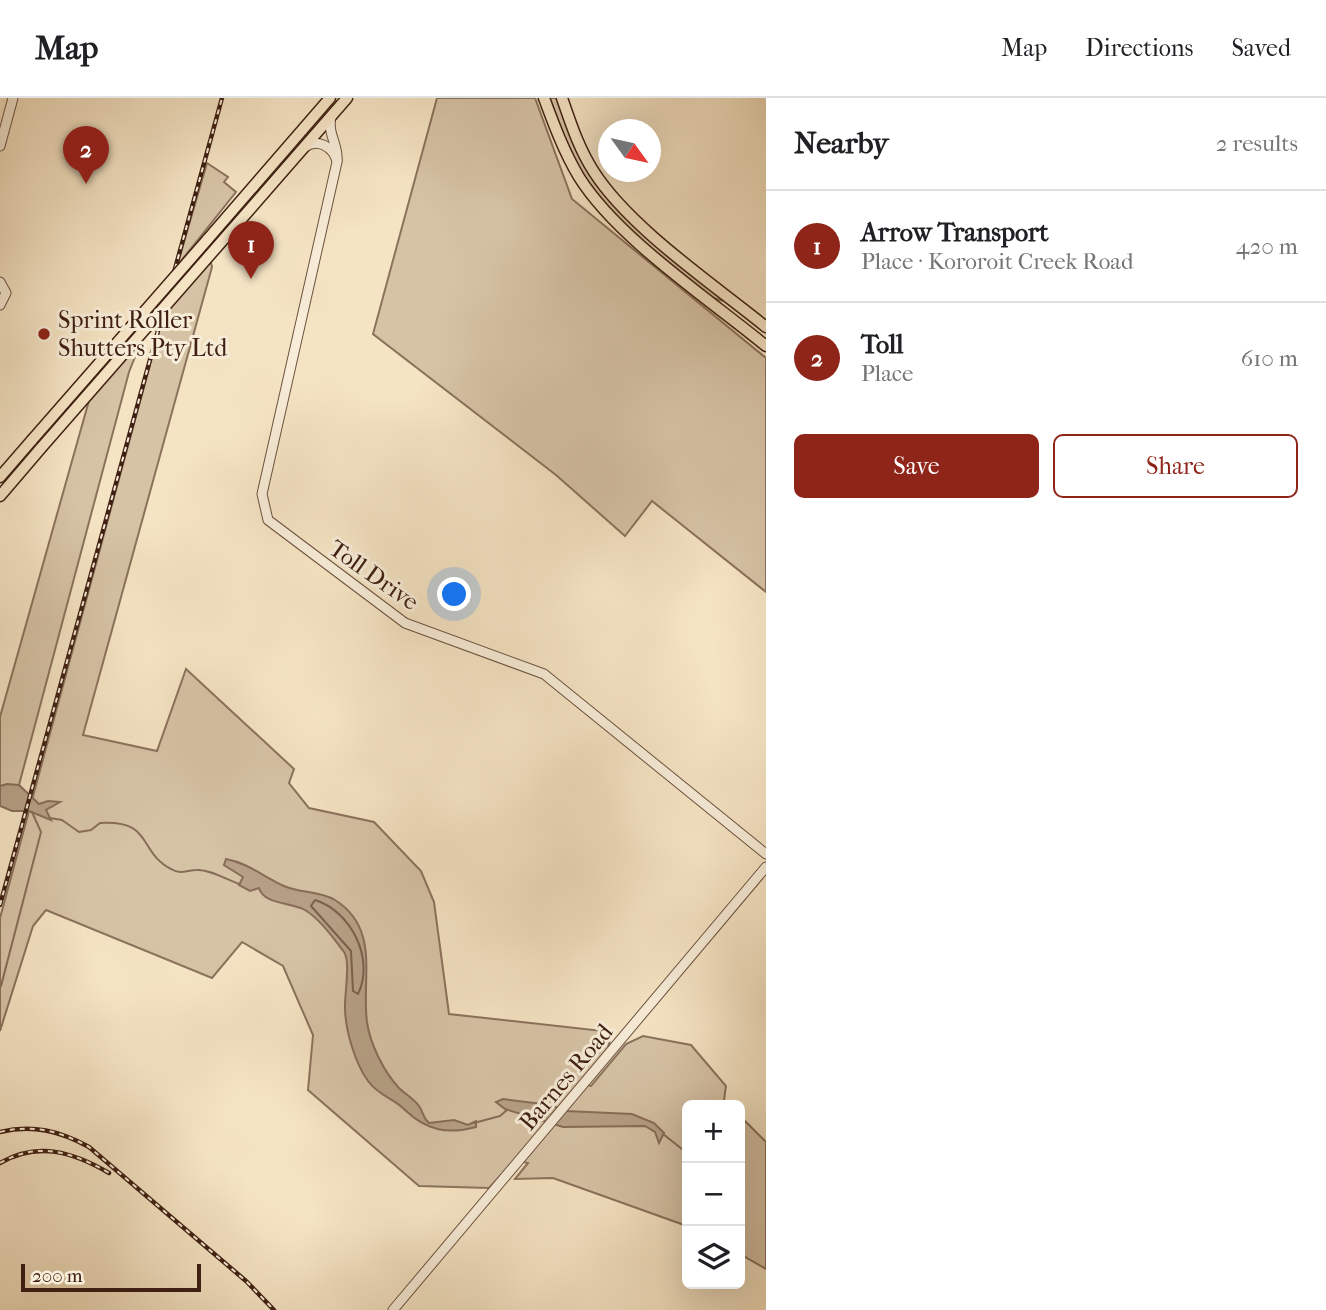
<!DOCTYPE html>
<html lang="en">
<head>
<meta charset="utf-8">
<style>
	:root { --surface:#fff; --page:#f6f6f6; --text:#202124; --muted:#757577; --line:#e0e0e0; --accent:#8f2418 }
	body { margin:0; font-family:"IM FELL French Canon",serif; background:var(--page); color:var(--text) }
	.controls { position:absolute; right:21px; bottom:21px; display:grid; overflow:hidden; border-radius:10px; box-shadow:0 7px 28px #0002 }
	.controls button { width:63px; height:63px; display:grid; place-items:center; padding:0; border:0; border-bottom:2px solid var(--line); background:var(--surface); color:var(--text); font:35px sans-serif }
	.compass { position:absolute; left:598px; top:21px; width:63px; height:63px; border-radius:50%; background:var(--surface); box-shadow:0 7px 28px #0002; rotate:123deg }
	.scale { position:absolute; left:21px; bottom:18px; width:180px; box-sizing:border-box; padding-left:7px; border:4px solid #3f2012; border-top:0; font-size:19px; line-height:24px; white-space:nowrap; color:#3f2012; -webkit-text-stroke:5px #f8edd9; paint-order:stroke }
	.you { position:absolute; left:455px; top:497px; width:24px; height:24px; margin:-18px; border:5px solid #fff; border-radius:50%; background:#1a73e8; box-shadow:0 0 0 10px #1a73e833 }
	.badge { display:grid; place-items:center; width:46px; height:46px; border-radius:50%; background:var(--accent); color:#fff; font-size:23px; font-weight:700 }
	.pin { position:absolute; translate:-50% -58px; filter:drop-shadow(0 2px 4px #0008) }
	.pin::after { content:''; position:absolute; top:37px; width:24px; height:21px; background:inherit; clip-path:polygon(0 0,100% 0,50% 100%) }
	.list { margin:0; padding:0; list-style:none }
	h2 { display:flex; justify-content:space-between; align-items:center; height:91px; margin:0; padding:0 28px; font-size:30px }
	h2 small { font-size:23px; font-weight:400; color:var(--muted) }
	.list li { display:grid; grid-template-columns:46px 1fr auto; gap:21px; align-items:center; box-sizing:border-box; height:112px; padding:0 28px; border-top:2px solid var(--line) }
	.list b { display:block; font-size:26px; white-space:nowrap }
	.list p { margin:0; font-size:23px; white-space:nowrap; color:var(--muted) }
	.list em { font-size:23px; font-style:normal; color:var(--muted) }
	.actions { display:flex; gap:14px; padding:21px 28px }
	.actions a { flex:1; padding:16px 0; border:2px solid var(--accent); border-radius:10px; text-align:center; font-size:24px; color:var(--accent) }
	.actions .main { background:var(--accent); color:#fff }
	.icon { flex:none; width:38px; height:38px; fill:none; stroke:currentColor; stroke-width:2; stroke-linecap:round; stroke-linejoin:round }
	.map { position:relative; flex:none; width:766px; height:1212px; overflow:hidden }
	header { display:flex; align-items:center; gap:42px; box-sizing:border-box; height:98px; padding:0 35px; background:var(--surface); border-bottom:2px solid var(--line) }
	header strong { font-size:33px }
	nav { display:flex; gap:38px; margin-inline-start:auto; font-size:24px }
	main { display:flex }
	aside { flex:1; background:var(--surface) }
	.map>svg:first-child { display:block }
	.green { fill:#d6c3a6; stroke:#8a725c; stroke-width:2 }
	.water { fill:#b7a187; stroke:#876d58; stroke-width:2 }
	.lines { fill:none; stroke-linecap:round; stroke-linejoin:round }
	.shore { stroke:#7b604c; stroke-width:2 }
	.stream { stroke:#876d58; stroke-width:2 }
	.minor-casing { stroke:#6c513e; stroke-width:11 }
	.major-casing { stroke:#3f2012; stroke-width:13 }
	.minor { stroke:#f8edd9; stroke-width:9 }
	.major { stroke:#f5e4c4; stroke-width:10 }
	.rail-casing { stroke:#3f2012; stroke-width:4.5 }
	.rail { stroke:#f8edd9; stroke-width:2; stroke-dasharray:5; stroke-linecap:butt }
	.major-bridge-casing { stroke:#3f2012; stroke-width:13; stroke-linecap:butt }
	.major-bridge { stroke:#f5e4c4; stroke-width:10 }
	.poi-dot { fill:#8f2418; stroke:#f8edd9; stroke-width:2.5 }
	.labels { text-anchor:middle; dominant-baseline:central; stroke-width:6; stroke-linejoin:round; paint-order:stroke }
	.poi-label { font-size:24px; fill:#3f2012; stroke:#f8edd9; text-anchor:start }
	.street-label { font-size:24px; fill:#3f2012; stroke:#f8edd9 }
</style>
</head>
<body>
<header>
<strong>Map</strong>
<nav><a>Map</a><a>Directions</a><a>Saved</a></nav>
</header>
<main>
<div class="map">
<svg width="766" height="1212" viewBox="0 0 766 1212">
	<rect width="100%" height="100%" fill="#f5e4c4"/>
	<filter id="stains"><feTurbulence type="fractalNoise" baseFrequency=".00286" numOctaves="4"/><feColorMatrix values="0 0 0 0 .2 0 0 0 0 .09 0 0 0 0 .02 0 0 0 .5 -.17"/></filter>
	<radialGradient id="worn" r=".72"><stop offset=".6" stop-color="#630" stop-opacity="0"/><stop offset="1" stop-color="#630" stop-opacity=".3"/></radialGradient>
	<g class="green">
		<polygon points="437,0 535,0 572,101 766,260 766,494 652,403 625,438 556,377 373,236"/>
		<path d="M548 0H557L594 81 724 203 713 200C661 158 606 120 573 60 562 42 556 20 548 0Z"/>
		<polygon points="207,65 228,79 224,84 236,94 177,168"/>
		<polygon points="210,161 212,169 83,637 157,653 186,571 294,671 289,685 309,710 374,724 421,773 434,804 449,916 612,934 607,954 581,986 591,988 626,946 643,938 691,947 726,988 724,1002 729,1007 687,1007 687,1128 553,1080 515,1081 528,1065 516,1062 517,1060 489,1090 419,1088 308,992 313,937 283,868 242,844 212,880 46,812 33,828 0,933 0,820 164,215"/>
		<polygon points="137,245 139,249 129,274 19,687 0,688 0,619 90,299"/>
		<polygon points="740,1018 766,1044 766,1171 740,1156"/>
	</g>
	<g class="water">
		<polygon points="7,686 19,687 39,706 48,703 60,704 46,712 51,722 29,713 12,713 0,708 0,688"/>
		<path d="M226 761C248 765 264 779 284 788 299 795 320 793 335 802 381 831 361 881 367 924 370 946 384 974 399 990 405 996 414 1001 419 1008 424 1015 422 1019 429 1025L454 1022 468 1027 476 1023V1029C447 1037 426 1032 405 1012 393 1000 379 998 368 983 355 965 346 934 345 912 344 899 351 864 344 854 334 841 320 821 305 812 292 804 264 807 259 790L250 793 239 787 243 779 224 767Z"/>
		<polygon points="503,1001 550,1007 566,1013 632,1016 654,1025 664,1035 659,1045 655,1034 645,1028 563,1029 505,1011 496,1004"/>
	</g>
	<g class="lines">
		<path class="shore" d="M315 802C351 813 375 861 358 896L353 893 351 853 311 808Z"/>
		<g class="stream">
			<path d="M50 720 62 722 79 734 91 732 100 725C154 722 137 753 171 771 181 777 187 772 197 772 210 771 227 782 239 786"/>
			<polyline points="1,888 41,734 32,714"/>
			<polyline points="474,1025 500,1018 507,1012"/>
			<polyline points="663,1036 687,1055"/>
		</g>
		<g class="minor-casing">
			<g id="minor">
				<path d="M331 19C327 36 339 47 337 64L262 396 268 422 405 525 544 576 766 756"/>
				<polyline points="0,48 13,0"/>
				<path d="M305 49C318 40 333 49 337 63"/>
				<polyline points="0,184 6,195 0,207"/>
				<polyline points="393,1212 766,769"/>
			</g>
		</g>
		<g class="major-casing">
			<g id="major">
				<path d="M544 0C554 27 564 54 579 79 617 140 709 201 766 248"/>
				<path d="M562 0C571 26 579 51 594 74 630 130 713 186 766 229"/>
				<polyline points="265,94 347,0"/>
				<polyline points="207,142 330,0"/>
				<polyline points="0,379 32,342"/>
				<polyline points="0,398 41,350"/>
			</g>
		</g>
		<use href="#minor" class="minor"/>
		<use href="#major" class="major"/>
		<g class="rail-casing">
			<g id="rail">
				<polyline points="0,807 222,0"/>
				<path d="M0 1034C32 1026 60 1033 89 1049L246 1183 274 1212"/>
				<path d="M0 1065C38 1043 73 1054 109 1075"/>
			</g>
		</g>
		<use href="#rail" class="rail"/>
		<g class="major-bridge-casing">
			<g id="major-bridge">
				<polyline points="32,342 207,142"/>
				<polyline points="41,350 265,94"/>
			</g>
		</g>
		<use href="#major-bridge" class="major-bridge"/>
	</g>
	<circle class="poi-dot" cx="44" cy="236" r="7"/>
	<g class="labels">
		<g class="poi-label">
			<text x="58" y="222">Sprint Roller<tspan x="58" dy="28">Shutters Pty Ltd</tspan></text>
		</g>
		<g class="street-label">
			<text transform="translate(374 477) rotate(35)">Toll Drive</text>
			<text transform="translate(566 979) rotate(-50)">Barnes Road</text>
		</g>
	</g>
	<rect width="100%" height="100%" filter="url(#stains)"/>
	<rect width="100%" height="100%" fill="url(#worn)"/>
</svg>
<div class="controls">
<button>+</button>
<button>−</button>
<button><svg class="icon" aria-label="layers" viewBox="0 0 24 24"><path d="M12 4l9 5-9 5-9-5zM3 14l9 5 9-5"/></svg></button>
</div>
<svg class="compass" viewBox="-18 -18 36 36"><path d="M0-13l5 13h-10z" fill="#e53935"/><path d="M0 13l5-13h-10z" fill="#757577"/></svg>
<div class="scale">200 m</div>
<div class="you"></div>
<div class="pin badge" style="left:251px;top:181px">1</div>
<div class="pin badge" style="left:86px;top:86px">2</div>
</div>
<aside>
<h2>Nearby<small>2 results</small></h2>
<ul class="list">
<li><span class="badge">1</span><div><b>Arrow Transport</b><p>Place · Kororoit Creek Road</p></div><em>420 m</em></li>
<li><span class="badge">2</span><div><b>Toll</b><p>Place</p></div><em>610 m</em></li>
</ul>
<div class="actions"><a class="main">Save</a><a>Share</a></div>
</aside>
</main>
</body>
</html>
